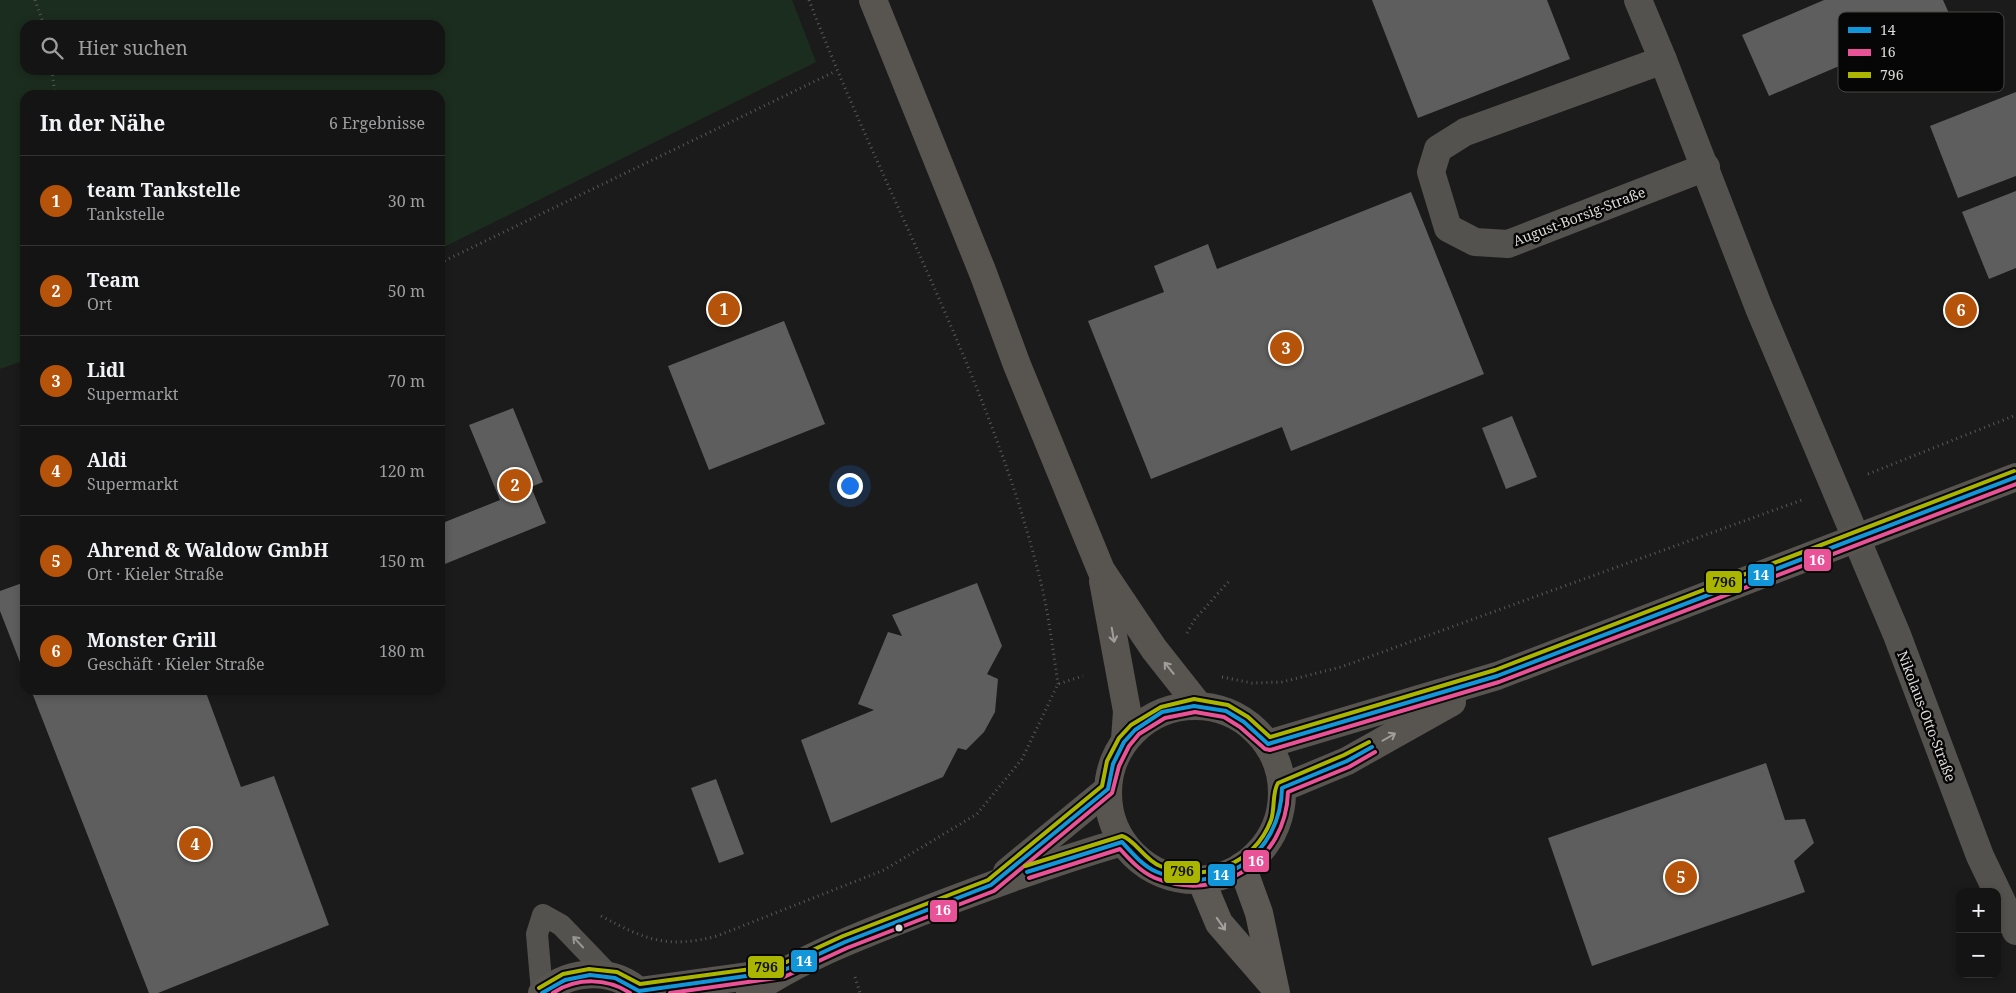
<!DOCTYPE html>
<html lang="de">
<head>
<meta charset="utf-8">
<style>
	:root { --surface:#151414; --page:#1e1d1d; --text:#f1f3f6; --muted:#9d9ea0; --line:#343334; --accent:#b45309 }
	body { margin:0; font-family:"Noto Serif",serif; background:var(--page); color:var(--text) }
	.controls { position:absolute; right:15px; bottom:15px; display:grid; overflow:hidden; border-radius:10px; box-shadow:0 2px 8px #0003 }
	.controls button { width:45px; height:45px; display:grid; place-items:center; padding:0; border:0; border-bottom:1px solid var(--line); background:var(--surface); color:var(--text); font:25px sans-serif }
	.you { position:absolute; left:849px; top:485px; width:18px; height:18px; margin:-12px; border:4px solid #fff; border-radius:50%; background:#1a73e8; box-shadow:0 0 0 8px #1a73e833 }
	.badge { display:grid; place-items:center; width:32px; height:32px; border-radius:50%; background:var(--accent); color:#fff; font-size:16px; font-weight:700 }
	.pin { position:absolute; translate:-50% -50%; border:2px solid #fff; box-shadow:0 1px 5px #0006 }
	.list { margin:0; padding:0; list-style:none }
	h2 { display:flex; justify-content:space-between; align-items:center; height:65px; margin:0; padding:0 20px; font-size:21px }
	h2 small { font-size:16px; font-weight:400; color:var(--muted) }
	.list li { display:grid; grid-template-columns:32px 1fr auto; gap:15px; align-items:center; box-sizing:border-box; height:90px; padding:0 20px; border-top:1px solid var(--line) }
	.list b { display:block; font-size:19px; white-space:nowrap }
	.list p { margin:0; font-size:16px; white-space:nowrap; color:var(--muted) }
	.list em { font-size:16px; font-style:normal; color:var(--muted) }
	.icon { flex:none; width:28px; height:28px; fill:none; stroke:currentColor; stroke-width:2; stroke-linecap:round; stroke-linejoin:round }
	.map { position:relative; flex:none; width:2016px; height:993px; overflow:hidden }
	.search { position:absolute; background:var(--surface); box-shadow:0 2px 8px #0003; left:20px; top:20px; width:425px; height:55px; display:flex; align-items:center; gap:12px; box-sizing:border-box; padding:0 18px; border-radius:15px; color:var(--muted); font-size:19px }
	.panel { position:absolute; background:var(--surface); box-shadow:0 2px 8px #0003; left:20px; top:90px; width:425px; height:605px; border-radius:15px }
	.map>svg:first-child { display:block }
	.green { fill:#1b2d1e; fill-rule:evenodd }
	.building { fill:#5f5e5e }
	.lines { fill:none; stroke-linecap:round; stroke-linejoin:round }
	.path { stroke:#5a5956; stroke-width:3; stroke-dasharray:1 4; stroke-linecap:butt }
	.lane { stroke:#54524e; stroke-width:22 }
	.street { stroke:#54524e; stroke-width:28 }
	.secondary { stroke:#585550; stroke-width:28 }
	.highway { stroke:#5c5954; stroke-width:28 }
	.bus-1-casing { stroke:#070606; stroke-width:8 }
	.bus-2-casing { stroke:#070606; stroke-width:8 }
	.bus-3-casing { stroke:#070606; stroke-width:8 }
	.bus-1 { stroke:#1396d9; stroke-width:4 }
	.bus-2 { stroke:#ea5297; stroke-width:4 }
	.bus-3 { stroke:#aab500; stroke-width:4 }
	.oneway { stroke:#a09e9b }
	.oneway2 { stroke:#a2a09d }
	.oneway3 { stroke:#989693 }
	.bus-dot { fill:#dbdad8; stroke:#070606; stroke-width:2 }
	.labels { text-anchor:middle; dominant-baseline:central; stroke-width:5; stroke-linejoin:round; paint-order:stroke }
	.street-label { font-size:14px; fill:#dbdad8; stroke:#070606 }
	.key { fill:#070606; stroke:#474645; stroke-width:1 }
	.key-label { font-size:14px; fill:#dbdad8 }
	.line-badge { stroke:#070606; stroke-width:2 }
	.badge-label { font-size:14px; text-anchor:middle; font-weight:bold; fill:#fff }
	.pale-badge-label { font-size:14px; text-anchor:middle; font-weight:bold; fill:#111 }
</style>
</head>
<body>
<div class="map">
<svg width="2016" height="993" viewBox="0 0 2016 993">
	<rect width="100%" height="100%" fill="#1c1b1b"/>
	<path class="green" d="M0 0H792L816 62 440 249V95H25V360L0 369ZM25 25H440V70H25Z"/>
	<g class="building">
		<polygon points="1372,0 1547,0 1570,59 1418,118"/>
		<polygon points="1824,0 1943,0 1951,18 1769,96 1742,35"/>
		<polygon points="2016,92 2016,176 1958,198 1930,126"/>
		<polygon points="2016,191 2016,268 1989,279 1962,212"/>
		<polygon points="1411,192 1484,374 1291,451 1282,427 1151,479 1088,321 1164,292 1154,266 1208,244 1217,269"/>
		<polygon points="784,321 825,424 709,470 668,366"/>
		<polygon points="513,408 543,482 531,487 546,523 440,566 440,524 500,500 469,425"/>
		<polygon points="1512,416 1537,477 1506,489 1482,428"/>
		<polygon points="25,582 25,675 0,611 0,591"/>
		<polygon points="977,583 1002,646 987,674 998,679 995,712 984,732 966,750 958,748 943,777 831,823 801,740 874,710 858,704 888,632 902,636 892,615"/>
		<polygon points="31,690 205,690 241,787 274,776 329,925 158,993 149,993"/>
		<polygon points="1766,763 1785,820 1805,819 1814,843 1794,861 1805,892 1592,966 1548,838"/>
		<polygon points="716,779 744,854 719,863 691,788"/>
	</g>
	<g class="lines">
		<g class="path">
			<polyline points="35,0 44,25"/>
			<path d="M809 0C884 195 991 379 1041 583 1049 616 1053 651 1058 684"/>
			<polyline points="52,70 55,95"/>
			<polyline points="440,263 836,71"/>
			<polyline points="1868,474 2016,415"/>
			<polyline points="1187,633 1195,619 1230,580"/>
			<polyline points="1222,677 1252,683 1282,682 1341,667 1802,500"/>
			<path d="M601 916C646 940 667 949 717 936L884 870 977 814 1022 759 1058 684 1083 676"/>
			<polyline points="855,977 860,993"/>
		</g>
		<polyline class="lane" points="542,992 537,934 543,915 561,925 609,975"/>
		<g class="street">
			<polyline points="1638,0 1663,60 1759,308 1897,635 1980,856 2016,931"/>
			<polyline points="1663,60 1465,132 1438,149 1431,172 1448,228 1475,242 1508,244 1706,167"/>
		</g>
		<g class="secondary">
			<polyline points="873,0 983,273 1017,365 1101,570 1154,649 1199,706"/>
			<polyline points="1103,581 1127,711 1125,740"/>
			<circle cx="1195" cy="793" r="87"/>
			<polyline points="1268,744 1497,676 2016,477"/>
			<polyline points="1282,788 1347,761 1452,702"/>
			<polyline points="1007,872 1108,789"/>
			<polyline points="639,991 778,972"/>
			<path d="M542 993C571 970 612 966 641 993"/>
			<path d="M750 993C803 957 859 936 918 913 985 887 1053 862 1122 842"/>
		</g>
		<g class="highway">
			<polyline points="1242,866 1259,913 1276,993"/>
			<polyline points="1201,880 1219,923 1271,983"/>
		</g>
		<g class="bus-1-casing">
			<g id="bus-1">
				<path d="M1027 872 1122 842C1132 853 1143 866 1157 872 1219 899 1281 854 1282 788L1347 761 1372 747"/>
				<polyline points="542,993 565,980 590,975 615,978 639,991 782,971 845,942 991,885 1108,789 1113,764 1124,742 1135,730 1162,712 1194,706 1226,711 1244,722 1268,744 1497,676 2016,477"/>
			</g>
		</g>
		<g class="bus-2-casing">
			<g id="bus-2">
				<path d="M1029 878 1120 849C1130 860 1141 872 1155 878 1219 904 1286 861 1288 792L1349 767 1375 752"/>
				<path d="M553 993C577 977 607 978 630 993"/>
				<polyline points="670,993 784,977 847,948 994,891 1112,793 1119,766 1129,746 1139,734 1165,718 1195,712 1224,717 1240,727 1265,749 1270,750 1499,682 2016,484"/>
			</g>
		</g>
		<g class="bus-3-casing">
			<g id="bus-3">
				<path d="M1025 866 1122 836C1134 839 1145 860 1160 866 1202 884 1255 865 1271 820 1275 809 1272 792 1278 783L1344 755 1369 742"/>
				<polyline points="539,988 563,974 589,969 617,972 640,984 780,965 843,936 988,880 1102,786 1107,761 1119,738 1131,725 1161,707 1194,699 1228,705 1248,717 1270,737 1495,670 2014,471"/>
			</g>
		</g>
		<use href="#bus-1" class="bus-1"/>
		<use href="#bus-2" class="bus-2"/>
		<use href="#bus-3" class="bus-3"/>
	</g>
	<defs><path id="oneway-shaft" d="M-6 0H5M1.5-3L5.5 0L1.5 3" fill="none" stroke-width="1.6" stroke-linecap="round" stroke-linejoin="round" transform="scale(1.25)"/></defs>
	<g class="oneway">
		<use href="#oneway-shaft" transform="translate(1113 635) rotate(80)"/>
		<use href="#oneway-shaft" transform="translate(1169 668) rotate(-129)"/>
		<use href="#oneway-shaft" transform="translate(1389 737) rotate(-30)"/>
	</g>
	<use class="oneway2" href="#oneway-shaft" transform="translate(1221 924) rotate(55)"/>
	<use class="oneway3" href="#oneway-shaft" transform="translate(578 942) rotate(-133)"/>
	<circle class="bus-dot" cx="899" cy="928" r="4.5"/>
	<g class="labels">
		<g class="street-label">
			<text transform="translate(1579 216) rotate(-21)">August-Borsig-Straße</text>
			<text transform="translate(1927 716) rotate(69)">Nikolaus-Otto-Straße</text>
		</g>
	</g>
	<rect x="1838" y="12" width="166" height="80" rx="8" class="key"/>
	<rect x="1848" y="27" width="23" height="6" fill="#1396d9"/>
	<rect x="1848" y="49" width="23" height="7" fill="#ea5297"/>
	<rect x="1848" y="72" width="23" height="6" fill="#aab500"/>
	<g class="key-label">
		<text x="1880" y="35">14</text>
		<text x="1880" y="57">16</text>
		<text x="1880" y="80">796</text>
	</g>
	<g class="line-badge">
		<rect x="1803" y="548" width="29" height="24" rx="5" fill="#ea5297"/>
		<rect x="1747" y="563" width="28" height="24" rx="5" fill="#1396d9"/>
		<rect x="1705" y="570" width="38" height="24" rx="5" fill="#aab500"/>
		<rect x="1242" y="849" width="28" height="24" rx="5" fill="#ea5297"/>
		<rect x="1163" y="860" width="38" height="24" rx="5" fill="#aab500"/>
		<rect x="1207" y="863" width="29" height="24" rx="5" fill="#1396d9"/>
		<rect x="929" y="899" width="29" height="24" rx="5" fill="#ea5297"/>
		<rect x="790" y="949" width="28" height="24" rx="5" fill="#1396d9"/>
		<rect x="747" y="955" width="38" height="24" rx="5" fill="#aab500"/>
	</g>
	<g class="badge-label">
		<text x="1817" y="565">16</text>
		<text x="1761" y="580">14</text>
		<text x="1256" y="866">16</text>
		<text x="1221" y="880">14</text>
		<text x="943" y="915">16</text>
		<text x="804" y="966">14</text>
	</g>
	<g class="pale-badge-label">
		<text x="1724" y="587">796</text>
		<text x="1182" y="876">796</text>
		<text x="766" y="972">796</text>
	</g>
</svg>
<div class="controls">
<button>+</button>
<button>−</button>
</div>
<div class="you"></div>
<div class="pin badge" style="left:724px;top:309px">1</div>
<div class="pin badge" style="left:515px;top:485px">2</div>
<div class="pin badge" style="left:1286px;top:348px">3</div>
<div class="pin badge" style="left:195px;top:844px">4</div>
<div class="pin badge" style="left:1681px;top:877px">5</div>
<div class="pin badge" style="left:1961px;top:310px">6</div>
<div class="search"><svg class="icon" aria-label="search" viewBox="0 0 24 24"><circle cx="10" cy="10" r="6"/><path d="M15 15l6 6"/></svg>Hier suchen</div>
<section class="panel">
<h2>In der Nähe<small>6 Ergebnisse</small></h2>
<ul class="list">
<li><span class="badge">1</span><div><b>team Tankstelle</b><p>Tankstelle</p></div><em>30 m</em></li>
<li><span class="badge">2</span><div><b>Team</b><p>Ort</p></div><em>50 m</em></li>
<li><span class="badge">3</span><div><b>Lidl</b><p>Supermarkt</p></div><em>70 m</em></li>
<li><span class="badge">4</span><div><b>Aldi</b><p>Supermarkt</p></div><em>120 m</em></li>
<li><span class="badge">5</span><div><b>Ahrend &amp; Waldow GmbH</b><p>Ort · Kieler Straße</p></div><em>150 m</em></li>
<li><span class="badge">6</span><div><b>Monster Grill</b><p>Geschäft · Kieler Straße</p></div><em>180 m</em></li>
</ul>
</section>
</div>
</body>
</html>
